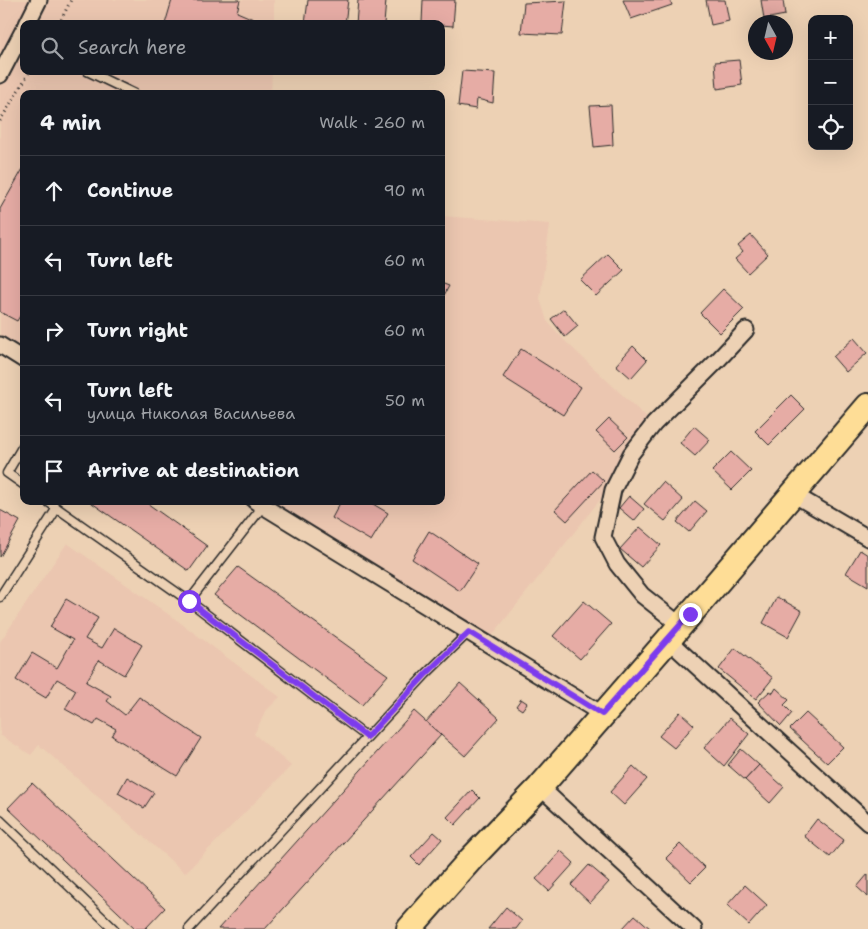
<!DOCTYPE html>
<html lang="en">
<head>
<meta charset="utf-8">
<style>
	:root { --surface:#171b24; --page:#242831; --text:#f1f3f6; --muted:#9ea1a6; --line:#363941 }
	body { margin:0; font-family:"Shantell Sans",sans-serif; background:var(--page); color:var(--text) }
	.controls { position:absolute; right:15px; top:15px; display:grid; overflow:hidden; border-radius:10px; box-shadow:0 5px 20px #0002 }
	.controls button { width:45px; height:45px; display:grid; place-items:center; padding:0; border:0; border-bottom:1px solid var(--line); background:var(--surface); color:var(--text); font:25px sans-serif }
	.compass { position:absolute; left:748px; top:15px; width:45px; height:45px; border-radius:50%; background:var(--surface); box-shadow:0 5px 20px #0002; rotate:172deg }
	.stop { position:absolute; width:15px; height:15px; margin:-11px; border:4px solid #7c3aed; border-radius:50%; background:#fff }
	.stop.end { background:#7c3aed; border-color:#fff; box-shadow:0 1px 5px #0008 }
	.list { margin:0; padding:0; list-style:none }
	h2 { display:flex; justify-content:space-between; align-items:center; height:65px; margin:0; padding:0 20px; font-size:21px }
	h2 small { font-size:16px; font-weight:400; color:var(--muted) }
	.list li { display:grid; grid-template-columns:32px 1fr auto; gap:15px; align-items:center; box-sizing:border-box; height:70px; padding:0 20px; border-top:1px solid var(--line) }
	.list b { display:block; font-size:19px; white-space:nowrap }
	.list p { margin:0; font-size:16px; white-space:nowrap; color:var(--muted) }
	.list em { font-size:16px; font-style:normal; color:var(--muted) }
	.icon { flex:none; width:28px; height:28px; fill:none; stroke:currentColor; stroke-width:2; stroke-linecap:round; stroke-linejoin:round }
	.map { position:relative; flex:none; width:868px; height:929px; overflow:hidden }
	.search { position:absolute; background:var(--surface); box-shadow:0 5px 20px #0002; left:20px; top:20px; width:425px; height:55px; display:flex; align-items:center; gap:12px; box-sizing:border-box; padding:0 18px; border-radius:10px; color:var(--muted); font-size:19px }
	.panel { position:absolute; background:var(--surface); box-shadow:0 5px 20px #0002; left:20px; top:90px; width:425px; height:415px; border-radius:10px }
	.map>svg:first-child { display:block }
	.built { fill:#ebc6b0 }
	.building { fill:#e6aca5; stroke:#2b2b2b }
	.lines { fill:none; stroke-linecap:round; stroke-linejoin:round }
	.service-casing { stroke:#2b2b2b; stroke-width:11 }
	.minor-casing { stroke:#2b2b2b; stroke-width:19 }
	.primary-casing { stroke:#2b2b2b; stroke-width:28 }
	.path { stroke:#2b2b2b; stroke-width:3; stroke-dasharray:1 4; stroke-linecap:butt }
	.service { stroke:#edd1b4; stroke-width:8 }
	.minor { stroke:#edd1b4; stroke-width:15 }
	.primary { stroke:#fedd96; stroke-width:24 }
	.route { stroke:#7c3aed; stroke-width:6 }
</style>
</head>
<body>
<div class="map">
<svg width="868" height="929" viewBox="0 0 868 929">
	<rect width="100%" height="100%" fill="#edd1b4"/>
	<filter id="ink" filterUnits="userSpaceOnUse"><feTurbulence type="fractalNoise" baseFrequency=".02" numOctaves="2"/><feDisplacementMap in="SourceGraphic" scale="10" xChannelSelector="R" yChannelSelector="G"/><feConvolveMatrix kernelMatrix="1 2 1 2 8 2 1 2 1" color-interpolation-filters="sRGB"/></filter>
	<g filter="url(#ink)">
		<g class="built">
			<polygon points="0,0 274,0 274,24 24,24 24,71 272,71 271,94 24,94 24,352 0,337"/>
			<polygon points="441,216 550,224 540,299 547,321 565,341 648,419 626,450 607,491 491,637 268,501 441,501"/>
			<polygon points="67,543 178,621 280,697 266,711 254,734 291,766 185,873 39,745 31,755 0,735 0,642"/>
		</g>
		<g class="building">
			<polygon points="172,0 240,0 237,12 265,24 165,24"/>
			<polygon points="308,0 348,0 345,24 305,24"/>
			<polygon points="358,0 386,0 384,24 356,24"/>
			<polygon points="423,0 455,0 453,26 441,25 441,24 422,23"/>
			<polygon points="623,0 670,0 672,5 631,19"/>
			<polygon points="706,0 725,0 729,21 711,25"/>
			<polygon points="761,0 783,0 785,15 764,19"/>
			<polygon points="566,1 562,35 521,33 524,3"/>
			<polygon points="739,60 742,85 717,89 715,62"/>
			<polygon points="462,71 495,73 493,103 477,99 476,109 458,106"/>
			<polygon points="611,105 613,145 594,147 590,106"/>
			<polygon points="24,167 24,309 17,321 0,312 0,209"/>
			<polygon points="751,235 768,254 748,273 735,259 743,252 738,246"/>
			<polygon points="608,254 624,270 596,296 580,280"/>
			<polygon points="441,283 449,286 441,301"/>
			<polygon points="723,289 744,309 720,333 700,313"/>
			<polygon points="564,309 578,326 565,337 551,319"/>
			<polygon points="854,338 867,353 846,372 833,357"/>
			<polygon points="633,346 647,360 631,378 616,365"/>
			<polygon points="521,349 581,387 563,415 503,377"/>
			<polygon points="791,395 805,409 769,445 755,431"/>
			<polygon points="609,419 628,437 615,450 596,432"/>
			<polygon points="694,426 710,440 695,456 680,443"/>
			<polygon points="731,452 751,471 732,490 712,471"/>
			<polygon points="592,470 604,481 567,521 555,510"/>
			<polygon points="663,482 683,500 665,521 644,504"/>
			<polygon points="629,496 644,509 634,521 619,508"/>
			<polygon points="89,501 144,501 207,546 189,571"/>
			<polygon points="337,501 368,501 388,513 371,541 332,518 340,503"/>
			<polygon points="695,501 707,511 689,532 677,522"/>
			<polygon points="0,510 20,521 0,557"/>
			<polygon points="640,527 661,545 641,567 620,549"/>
			<polygon points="429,531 478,564 460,591 412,559"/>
			<polygon points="860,550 868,555 868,586 846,573"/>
			<polygon points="238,567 388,675 362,705 214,595"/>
			<polygon points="777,597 802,611 788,637 763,623"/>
			<polygon points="66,599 98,618 85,639 102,648 114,628 142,645 124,675 99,660 86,682 111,696 107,701 125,715 139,697 201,738 177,776 112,736 116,729 98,719 94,725 65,709 76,690 57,679 46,698 16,680 32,653 57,668 73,640 50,627"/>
			<polygon points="584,601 611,624 580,659 553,636"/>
			<polygon points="735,648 773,678 756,699 719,669"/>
			<polygon points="460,683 499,718 465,756 426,722"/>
			<polygon points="776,688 789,700 784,705 792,713 781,726 758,702 770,691 773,693"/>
			<polygon points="521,699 527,703 522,710 516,706"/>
			<polygon points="414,711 441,735 265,929 218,929"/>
			<polygon points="680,712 694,725 674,748 659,736"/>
			<polygon points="806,713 843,747 827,763 790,729"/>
			<polygon points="730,718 749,734 724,766 704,748"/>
			<polygon points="741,749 759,765 745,780 728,765"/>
			<polygon points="759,765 784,787 770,803 745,780"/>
			<polygon points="633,766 647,779 624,805 610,792"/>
			<polygon points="127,777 154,793 144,808 118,793"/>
			<polygon points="32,783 165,908 145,929 136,929 8,808"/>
			<polygon points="472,790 480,798 455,825 447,817"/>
			<polygon points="817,819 844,840 830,857 804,836"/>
			<polygon points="434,832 442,839 419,865 411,857"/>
			<polygon points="680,844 705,868 691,882 666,858"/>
			<polygon points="561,851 574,863 549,891 536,879"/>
			<polygon points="589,865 609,882 590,903 571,885"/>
			<polygon points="868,874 868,897 857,887"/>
			<polygon points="745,885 767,905 749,925 727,905"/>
			<polygon points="506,907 522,921 516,929 488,929"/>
			<polygon points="635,915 651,929 622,929"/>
		</g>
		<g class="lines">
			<g class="service-casing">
				<g id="service">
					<polyline points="87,71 135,94"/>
					<polyline points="24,444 7,473 24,485"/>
					<polyline points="47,501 189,601 263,506"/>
					<polyline points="0,597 57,508"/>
					<polyline points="189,601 367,737"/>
					<polyline points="0,820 114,929"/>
					<polyline points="189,929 426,674 469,632"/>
				</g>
			</g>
			<g class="minor-casing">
				<g id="minor">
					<polyline points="27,24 39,0"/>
					<polyline points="0,75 24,29"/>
					<polyline points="0,345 24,360"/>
					<polyline points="793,494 868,538"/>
					<polyline points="255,501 602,714"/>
					<polyline points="680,625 642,595 617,564 603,537 613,490 631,454 654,424 718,360 746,330"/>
					<polyline points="668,640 868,823"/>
					<polyline points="540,787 694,929"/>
				</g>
			</g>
			<g class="primary-casing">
				<polyline id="primary" points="409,929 470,860 540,787 668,640 868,406"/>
			</g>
			<g class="path">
				<polyline points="59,24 71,0"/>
				<polyline points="0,121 30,71"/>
			</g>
			<use href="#service" class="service"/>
			<use href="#minor" class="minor"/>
			<use href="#primary" class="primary"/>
		</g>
	</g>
	<g class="lines" filter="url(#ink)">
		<polyline class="route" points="189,601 367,737 426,674 469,632 602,714 690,614"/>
	</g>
</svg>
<div class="controls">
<button>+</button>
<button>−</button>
<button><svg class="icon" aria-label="locate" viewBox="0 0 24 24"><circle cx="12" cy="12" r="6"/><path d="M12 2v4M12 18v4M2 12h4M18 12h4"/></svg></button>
</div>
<svg class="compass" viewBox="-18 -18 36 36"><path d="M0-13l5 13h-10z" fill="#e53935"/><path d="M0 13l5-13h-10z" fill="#9ea1a6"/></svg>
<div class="stop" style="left:189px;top:601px"></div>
<div class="stop end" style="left:690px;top:614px"></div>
<div class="search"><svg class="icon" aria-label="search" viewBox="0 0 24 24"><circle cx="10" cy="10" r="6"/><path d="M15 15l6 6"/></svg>Search here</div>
<section class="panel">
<h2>4 min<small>Walk · 260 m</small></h2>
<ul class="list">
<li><svg class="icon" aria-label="ahead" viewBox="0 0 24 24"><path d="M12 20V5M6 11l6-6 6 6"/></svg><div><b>Continue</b></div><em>90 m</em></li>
<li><svg class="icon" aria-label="left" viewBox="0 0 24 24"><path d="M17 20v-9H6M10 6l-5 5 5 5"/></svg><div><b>Turn left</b></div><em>60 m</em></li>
<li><svg class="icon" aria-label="right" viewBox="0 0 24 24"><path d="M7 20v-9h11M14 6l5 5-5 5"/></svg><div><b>Turn right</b></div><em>60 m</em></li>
<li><svg class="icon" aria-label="left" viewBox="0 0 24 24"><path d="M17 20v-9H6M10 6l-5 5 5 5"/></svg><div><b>Turn left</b><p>улица Николая Васильева</p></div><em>50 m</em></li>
<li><svg class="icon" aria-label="arrive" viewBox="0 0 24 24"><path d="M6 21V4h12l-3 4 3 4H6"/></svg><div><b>Arrive at destination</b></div></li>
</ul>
</section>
</div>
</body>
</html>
